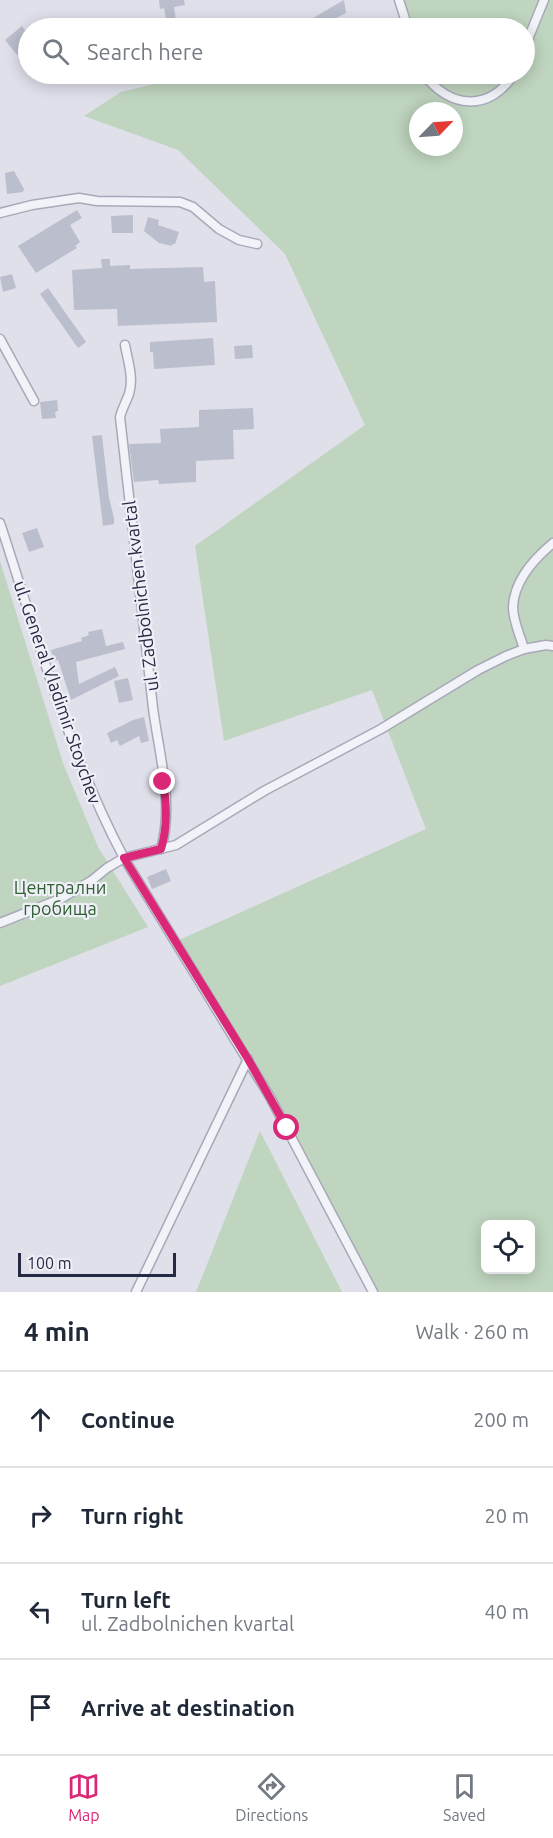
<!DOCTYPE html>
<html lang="en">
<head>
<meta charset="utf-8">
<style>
	:root { --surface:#fff; --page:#f6f6f7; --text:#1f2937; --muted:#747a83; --line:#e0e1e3; --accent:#db2777 }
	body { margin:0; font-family:Ubuntu,sans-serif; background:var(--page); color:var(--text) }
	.controls { position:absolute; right:18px; bottom:18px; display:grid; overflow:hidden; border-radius:9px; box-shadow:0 3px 15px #0003 }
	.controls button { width:54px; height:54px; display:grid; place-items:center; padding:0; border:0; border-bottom:2px solid var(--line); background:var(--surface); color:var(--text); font:30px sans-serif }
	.compass { position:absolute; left:409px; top:102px; width:54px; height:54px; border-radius:50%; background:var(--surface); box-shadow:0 3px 15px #0003; rotate:65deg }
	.scale { position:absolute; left:18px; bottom:15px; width:158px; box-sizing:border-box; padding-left:6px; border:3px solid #262943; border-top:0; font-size:16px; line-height:21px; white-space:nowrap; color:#262943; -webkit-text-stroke:4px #eff0f7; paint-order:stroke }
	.stop { position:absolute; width:18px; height:18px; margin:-14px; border:4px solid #db2777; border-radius:50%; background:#fff }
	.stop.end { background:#db2777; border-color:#fff; box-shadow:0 2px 6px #0008 }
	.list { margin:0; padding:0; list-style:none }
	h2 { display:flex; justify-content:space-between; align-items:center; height:78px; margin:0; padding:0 24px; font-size:26px }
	h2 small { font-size:20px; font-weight:400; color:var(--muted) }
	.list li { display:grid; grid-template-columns:39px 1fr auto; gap:18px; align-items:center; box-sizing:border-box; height:96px; padding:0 24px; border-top:2px solid var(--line) }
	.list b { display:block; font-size:22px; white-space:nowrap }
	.list p { margin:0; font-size:20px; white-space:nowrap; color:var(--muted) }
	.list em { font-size:20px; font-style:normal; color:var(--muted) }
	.icon { flex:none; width:33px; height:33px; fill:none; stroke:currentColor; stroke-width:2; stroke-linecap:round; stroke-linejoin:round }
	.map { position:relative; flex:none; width:553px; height:1292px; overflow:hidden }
	.search { position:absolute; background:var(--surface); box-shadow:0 3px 15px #0003; left:18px; right:18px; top:18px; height:66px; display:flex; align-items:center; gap:15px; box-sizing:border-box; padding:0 21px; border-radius:33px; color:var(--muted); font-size:22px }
	.sheet { height:462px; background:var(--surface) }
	nav { display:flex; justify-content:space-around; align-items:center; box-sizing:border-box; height:84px; border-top:2px solid var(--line); background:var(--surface); font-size:16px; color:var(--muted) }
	nav a { display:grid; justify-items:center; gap:3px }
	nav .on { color:var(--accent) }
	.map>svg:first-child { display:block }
	.green { fill:#bfd5bf; fill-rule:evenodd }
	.building { fill:#bbbecd }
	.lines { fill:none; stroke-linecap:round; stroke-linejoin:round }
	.minor-casing { stroke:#a8a9b8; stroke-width:11 }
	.minor { stroke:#f2f3f8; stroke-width:8 }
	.route { stroke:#db2777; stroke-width:8 }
	.labels { text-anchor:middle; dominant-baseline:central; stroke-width:4.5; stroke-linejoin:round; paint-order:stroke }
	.street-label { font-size:18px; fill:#262943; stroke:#eff0f7 }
	.park-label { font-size:18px; fill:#326035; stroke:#eff0f7 }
</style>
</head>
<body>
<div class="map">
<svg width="553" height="1292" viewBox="0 0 553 1292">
	<rect width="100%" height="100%" fill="#dfe0ea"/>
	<g class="green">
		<path d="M395 0H553V1292H372L287 1128 179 940 426 829 372 690 224 741 195 546 365 425 285 254 178 150 84 116 121 92 196 74H524V28H375L404 21ZM418 111H454V147H418ZM486 1224H530V1270H486Z"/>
		<polygon points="0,561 63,763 98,847 148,927 0,986"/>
		<polygon points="260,1131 342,1292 196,1292"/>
	</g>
	<g class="building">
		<polygon points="159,0 184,0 185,5 174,7 177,28 168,28 164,8 160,9"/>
		<polygon points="344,0 346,13 317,28 296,28"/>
		<polygon points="22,26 28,35 28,45 17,55 5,40"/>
		<polygon points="14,171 24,189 23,192 7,194 5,173"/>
		<polygon points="77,210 82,218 70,225 80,242 75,246 77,248 36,273 18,246"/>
		<polygon points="133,215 133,233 112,233 111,216"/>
		<polygon points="148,217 159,220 158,225 179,232 175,244 172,244 172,246 159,243 144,231"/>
		<polygon points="101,259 110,259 110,266 130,265 130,269 203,267 204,282 215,281 217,322 118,326 117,309 74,310 72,270 102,268"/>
		<polygon points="12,274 16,288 3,292 0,277"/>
		<polygon points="48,288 86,342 78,348 40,294"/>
		<polygon points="213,338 215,365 154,369 153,352 150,352 150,342"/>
		<polygon points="252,345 253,358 235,359 234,346"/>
		<polygon points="57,400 58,411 55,412 56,418 42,419 40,402"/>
		<polygon points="253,408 254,429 233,430 234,459 196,461 196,482 159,484 158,480 134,482 129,444 161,443 160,429 199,427 199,410"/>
		<polygon points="102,435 109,498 114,518 114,524 103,526 92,436"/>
		<polygon points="37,528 44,547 29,552 22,533"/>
		<polygon points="102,629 106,646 123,642 125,649 76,662 79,684 115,667 119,676 71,700 58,660 54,661 51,650 82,641 81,638 89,635 88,632"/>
		<polygon points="128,678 133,700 119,703 114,681"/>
		<polygon points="144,717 149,741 141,743 139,736 120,746 117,740 111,743 107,733 133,720"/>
		<polygon points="166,869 171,881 152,889 147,877"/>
	</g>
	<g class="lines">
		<g class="minor-casing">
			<g id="minor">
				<polyline points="399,0 408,28"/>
				<polyline points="524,49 544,0"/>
				<path d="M424 74C449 109 490 112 514 74"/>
				<polyline points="0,213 32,205 79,198 97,201 180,202 193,207 219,229 239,240 257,244"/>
				<polyline points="0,339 34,401"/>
				<path d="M125 345C128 362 134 378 129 394 126 402 122 409 120 417 131 514 142 611 153 708 159 754 174 804 161 849"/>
				<path d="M0 523C37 635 68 753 124 858L270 1097 373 1292"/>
				<path d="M524 649C520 635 513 621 513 607 514 581 535 558 553 543"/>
				<polyline points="0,923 60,899 91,881 107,868 124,858 176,845 264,791 381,729 478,670 506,656 524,649 546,645 553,646"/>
				<polyline points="136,1292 248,1059"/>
			</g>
		</g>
		<use href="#minor" class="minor"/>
	</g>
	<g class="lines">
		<path class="route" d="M163 782C167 805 168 826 161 849L124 858 248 1059 287 1128"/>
	</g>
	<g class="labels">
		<g class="street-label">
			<text transform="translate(140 596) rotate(-97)">ul. Zadbolnichen kvartal</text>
			<text transform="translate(58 692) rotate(71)">ul. General Vladimir Stoychev</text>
		</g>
		<g class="park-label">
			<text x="60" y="887">Централни<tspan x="60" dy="21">гробища</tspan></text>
		</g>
	</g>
</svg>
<div class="controls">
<button><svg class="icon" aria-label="locate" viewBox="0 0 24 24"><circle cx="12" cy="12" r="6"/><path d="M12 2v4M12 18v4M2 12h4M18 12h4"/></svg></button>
</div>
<svg class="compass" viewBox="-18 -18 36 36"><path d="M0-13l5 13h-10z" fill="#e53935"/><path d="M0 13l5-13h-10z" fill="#747a83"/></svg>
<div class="scale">100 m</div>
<div class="stop" style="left:287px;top:1128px"></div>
<div class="stop end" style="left:163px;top:782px"></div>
<div class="search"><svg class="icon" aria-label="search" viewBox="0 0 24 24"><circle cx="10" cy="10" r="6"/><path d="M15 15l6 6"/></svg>Search here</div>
</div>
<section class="sheet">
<h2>4 min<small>Walk · 260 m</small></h2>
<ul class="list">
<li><svg class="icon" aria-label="ahead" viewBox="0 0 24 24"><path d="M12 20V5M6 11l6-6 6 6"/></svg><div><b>Continue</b></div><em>200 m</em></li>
<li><svg class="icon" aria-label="right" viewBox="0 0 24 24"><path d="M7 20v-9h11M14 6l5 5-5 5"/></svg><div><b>Turn right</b></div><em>20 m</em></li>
<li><svg class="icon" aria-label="left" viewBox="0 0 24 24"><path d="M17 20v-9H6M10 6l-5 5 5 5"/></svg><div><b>Turn left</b><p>ul. Zadbolnichen kvartal</p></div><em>40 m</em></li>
<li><svg class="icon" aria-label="arrive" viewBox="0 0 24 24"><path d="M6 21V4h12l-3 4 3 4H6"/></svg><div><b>Arrive at destination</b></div></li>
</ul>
</section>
<nav>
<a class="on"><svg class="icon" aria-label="map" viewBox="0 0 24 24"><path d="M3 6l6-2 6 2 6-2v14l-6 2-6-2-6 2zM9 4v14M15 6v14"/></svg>Map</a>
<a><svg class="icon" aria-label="directions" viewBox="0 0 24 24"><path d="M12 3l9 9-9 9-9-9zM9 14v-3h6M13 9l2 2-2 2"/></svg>Directions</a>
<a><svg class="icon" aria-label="saved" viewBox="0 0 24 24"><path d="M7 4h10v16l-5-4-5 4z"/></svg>Saved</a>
</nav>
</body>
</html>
